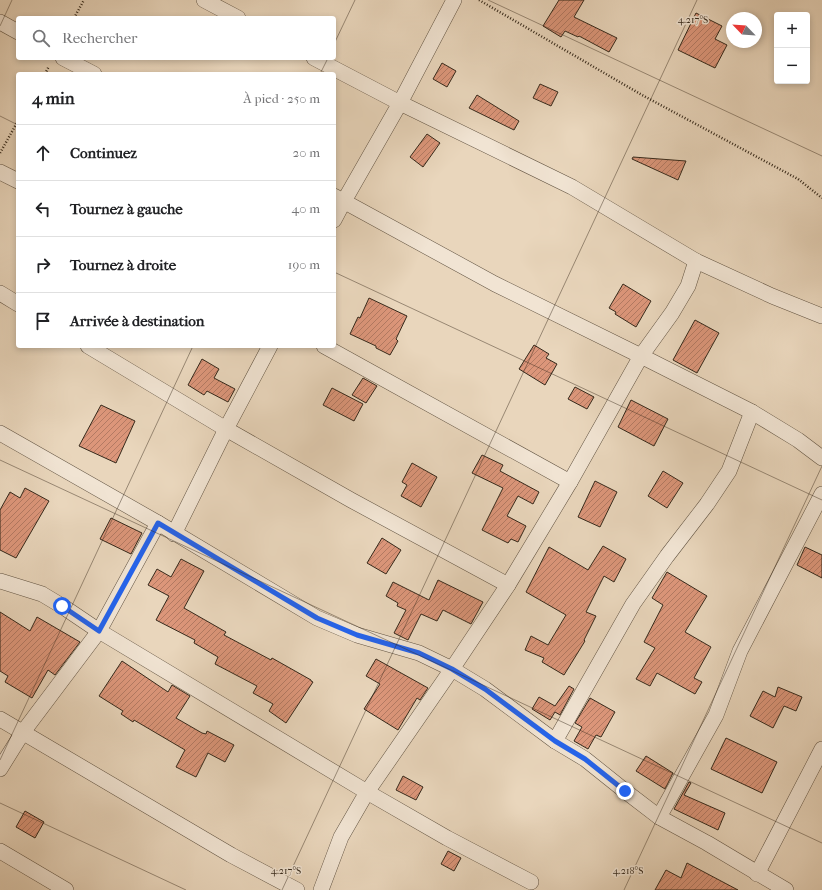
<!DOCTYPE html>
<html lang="fr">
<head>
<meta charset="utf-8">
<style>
	:root { --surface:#fff; --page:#f2f2f2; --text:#202124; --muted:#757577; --line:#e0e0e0 }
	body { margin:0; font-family:"IM FELL French Canon",serif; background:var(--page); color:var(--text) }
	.controls { position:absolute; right:12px; top:12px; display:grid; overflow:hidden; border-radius:4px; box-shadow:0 2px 6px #0003 }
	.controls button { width:36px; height:36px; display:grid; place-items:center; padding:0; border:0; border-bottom:1px solid var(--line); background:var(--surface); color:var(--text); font:20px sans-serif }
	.compass { position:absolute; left:726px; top:12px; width:36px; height:36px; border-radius:50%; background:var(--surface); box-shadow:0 2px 6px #0003; rotate:295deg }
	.stop { position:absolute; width:12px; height:12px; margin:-9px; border:3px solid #2563eb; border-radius:50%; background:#fff }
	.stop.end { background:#2563eb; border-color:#fff; box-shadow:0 1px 4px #0008 }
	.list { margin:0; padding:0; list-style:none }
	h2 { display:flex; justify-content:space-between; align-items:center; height:52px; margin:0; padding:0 16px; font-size:17px }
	h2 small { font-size:13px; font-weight:400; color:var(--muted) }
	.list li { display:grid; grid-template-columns:26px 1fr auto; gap:12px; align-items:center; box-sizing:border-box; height:56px; padding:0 16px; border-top:1px solid var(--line) }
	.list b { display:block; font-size:15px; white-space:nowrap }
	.list em { font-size:13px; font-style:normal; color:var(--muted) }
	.icon { flex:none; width:22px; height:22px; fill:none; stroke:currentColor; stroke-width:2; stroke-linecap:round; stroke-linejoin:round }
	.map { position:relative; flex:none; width:822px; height:890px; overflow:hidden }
	.search { position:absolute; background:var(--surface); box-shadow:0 2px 6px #0003; left:16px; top:16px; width:320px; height:44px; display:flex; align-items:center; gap:10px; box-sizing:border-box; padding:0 14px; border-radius:4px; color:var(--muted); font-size:15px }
	.panel { position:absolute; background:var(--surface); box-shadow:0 2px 6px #0003; left:16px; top:72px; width:320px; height:276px; border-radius:4px }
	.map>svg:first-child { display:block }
	.building { fill:url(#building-hatch); stroke:#35291b }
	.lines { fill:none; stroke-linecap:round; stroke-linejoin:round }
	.minor-casing { stroke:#625443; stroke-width:16 }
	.path { stroke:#35291b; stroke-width:2.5; stroke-dasharray:1 2; stroke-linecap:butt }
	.minor { stroke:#f1e4d3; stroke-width:15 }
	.route { stroke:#2563eb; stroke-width:5 }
	.ticks { fill:none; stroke:#35291b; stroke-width:1; stroke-opacity:0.45 }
	.ticks-label { font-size:10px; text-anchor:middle; fill:#35291b; stroke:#f1e4d3; stroke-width:3; stroke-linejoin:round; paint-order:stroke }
</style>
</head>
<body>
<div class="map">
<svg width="822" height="890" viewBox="0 0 822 890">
	<defs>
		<pattern id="building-hatch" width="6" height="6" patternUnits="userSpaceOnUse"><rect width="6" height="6" fill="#dc967a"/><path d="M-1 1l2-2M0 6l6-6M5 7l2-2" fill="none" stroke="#b37a63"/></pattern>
	</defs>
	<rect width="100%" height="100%" fill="#e9d6bc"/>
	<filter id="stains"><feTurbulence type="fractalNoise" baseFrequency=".005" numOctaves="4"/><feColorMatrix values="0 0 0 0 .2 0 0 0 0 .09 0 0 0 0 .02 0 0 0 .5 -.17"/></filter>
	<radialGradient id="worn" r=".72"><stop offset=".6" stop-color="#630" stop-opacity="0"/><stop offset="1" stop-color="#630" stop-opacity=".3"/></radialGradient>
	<g class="building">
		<polygon points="559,0 584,0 574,17 617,38 609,52 579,36 578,37 565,31 561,37 543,26"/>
		<polygon points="696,13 722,26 715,39 727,45 715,68 678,50"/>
		<polygon points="442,63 456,71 447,87 433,79"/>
		<polygon points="540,84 558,92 551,106 533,98"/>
		<polygon points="477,95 519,121 514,130 469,108"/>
		<polygon points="427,134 440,143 423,167 410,157"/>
		<polygon points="633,157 686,161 678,180 632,159"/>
		<polygon points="623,284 651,301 636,327 615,314 616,312 609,308"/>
		<polygon points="369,298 407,316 396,339 398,341 390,355 376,348 376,346 350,334 358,317 360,318"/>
		<polygon points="695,320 719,333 697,373 673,360"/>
		<polygon points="534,345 549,354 546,358 557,364 545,385 519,369"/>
		<polygon points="202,359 219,369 214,378 235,389 228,402 207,391 204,395 188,385"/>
		<polygon points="363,378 377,386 366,403 352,395"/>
		<polygon points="575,387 594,397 587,409 568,399"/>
		<polygon points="332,388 363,404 354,421 323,405"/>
		<polygon points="631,400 668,419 654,446 618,427"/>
		<polygon points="101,405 135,421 116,463 79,446"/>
		<polygon points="482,455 503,465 500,471 539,492 533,504 518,496 507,516 526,526 518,542 511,539 508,543 482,530 503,488 472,473"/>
		<polygon points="412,463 437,477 421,507 401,496 407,485 402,482"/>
		<polygon points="663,471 683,483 667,508 648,496"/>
		<polygon points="595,481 617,492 600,527 578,517"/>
		<polygon points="25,488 49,501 16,558 0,550 0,510 10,492 20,498"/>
		<polygon points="111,518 142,533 131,554 100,539"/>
		<polygon points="382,538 401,550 386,574 367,563"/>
		<polygon points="603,546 626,559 614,582 604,576 586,612 596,616 584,640 585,641 564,675 542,662 544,658 525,650 531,636 548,645 566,615 526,592 549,547 588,570"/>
		<polygon points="805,547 822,555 822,578 797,565"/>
		<polygon points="181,559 204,571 184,608 226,632 224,635 271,660 272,658 311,680 311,681 313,682 286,723 269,711 273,704 253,693 257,686 215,664 218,657 194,643 195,640 156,620 169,596 148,585 157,569 171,577"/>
		<polygon points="667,572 707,596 685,632 711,647 694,678 702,682 695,694 657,673 650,686 636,679 655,648 644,642 663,605 652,598"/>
		<polygon points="438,580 483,602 471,624 443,610 437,621 421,614 408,640 394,633 406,610 397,606 398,603 386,596 393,582 429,600"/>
		<polygon points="0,612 30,631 37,617 80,642 55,675 48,670 32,698 5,682 8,676 0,671"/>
		<polygon points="376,659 428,688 420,700 417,698 398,730 364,709 380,684 366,676"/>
		<polygon points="122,661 168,692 172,685 190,696 176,718 202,733 206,734 207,731 234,745 225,762 208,753 196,777 176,767 185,750 134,720 133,722 121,714 123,711 99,696"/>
		<polygon points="569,686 574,689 560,715 555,712 550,720 532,709 539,697 555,706"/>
		<polygon points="778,687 802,697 796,711 784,706 773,728 750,716 763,691 775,697"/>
		<polygon points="590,698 615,712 601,737 596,735 588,749 574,741 582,727 575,723"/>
		<polygon points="726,738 777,762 762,793 711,769"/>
		<polygon points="646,756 673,773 665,789 636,771"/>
		<polygon points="403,776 423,787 416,800 396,790"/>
		<polygon points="689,782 691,783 684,795 725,813 718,830 674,809"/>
		<polygon points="25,811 44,822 35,838 16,827"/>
		<polygon points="448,851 461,858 454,871 441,864"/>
		<polygon points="687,863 738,890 655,890 666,870 681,878"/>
	</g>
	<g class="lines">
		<g class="minor-casing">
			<g id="minor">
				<polyline points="204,0 238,18"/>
				<polyline points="0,22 18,32"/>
				<polyline points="63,58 94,74"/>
				<polyline points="314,58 400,103 572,187 696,261 772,296 822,316"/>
				<polyline points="0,172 18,181"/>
				<polyline points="334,196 495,284 641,356 752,412 798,440 822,458"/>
				<polyline points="334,220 344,201 400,103 454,0"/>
				<polyline points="0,293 18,304"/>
				<polyline points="88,346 226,429 351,500 508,585"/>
				<polyline points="324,346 570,482"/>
				<polyline points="0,433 158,523 317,618 357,635 419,653 452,669 485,689 555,741 585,759 625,791 659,817 707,843 786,890"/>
				<polyline points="174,534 226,429 270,346"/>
				<polyline points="0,581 42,594 62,606 99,631 367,792 447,838 531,882"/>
				<polyline points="0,719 231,855 297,890"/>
				<polyline points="555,741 633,604 667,556 707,504 729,471 752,412"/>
				<polyline points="0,769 23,732 99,631 158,523"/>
				<polyline points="659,817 716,715 740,651 822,494"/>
				<polyline points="0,851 66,890"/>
				<polyline points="757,874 822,749"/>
				<polyline points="321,890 341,837 367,792 452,669 508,585 570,482 641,356 672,313 688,286 696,261"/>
			</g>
		</g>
		<g class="path">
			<polyline points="479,0 642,95 798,179 822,198"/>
			<polyline points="74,18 84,0"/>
			<polyline points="45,74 49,66"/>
			<polyline points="0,153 18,121"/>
		</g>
		<use href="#minor" class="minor"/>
	</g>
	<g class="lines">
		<polyline class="route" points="62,606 99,631 158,523 317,618 357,635 419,653 452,669 485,689 555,741 585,759 625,791"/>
	</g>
	<path class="ticks" d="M488 0 822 156M0 26 12 0M334 44 355 0M320 74 328 58M0 116 18 125M334 272 822 500M0 460 822 843M0 760 193 346M0 803 186 890M282 890 697 0M624 890 822 466"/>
	<g class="ticks-label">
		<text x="693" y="23">4.217°S</text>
		<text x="286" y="874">4.217°S</text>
		<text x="628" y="874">4.218°S</text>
	</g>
	<rect width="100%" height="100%" filter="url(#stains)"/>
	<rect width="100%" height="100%" fill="url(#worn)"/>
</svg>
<div class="controls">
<button>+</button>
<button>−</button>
</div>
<svg class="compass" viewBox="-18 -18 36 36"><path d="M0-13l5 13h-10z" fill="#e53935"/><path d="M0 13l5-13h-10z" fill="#757577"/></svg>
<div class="stop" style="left:62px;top:606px"></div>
<div class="stop end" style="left:625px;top:791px"></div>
<div class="search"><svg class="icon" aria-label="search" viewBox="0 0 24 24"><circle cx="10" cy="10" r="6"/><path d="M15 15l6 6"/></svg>Rechercher</div>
<section class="panel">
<h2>4 min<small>À pied · 250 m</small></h2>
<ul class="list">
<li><svg class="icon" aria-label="ahead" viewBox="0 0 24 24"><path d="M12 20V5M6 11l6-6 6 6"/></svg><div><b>Continuez</b></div><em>20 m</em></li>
<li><svg class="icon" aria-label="left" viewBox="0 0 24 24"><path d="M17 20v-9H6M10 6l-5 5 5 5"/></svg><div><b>Tournez à gauche</b></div><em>40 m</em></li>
<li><svg class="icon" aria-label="right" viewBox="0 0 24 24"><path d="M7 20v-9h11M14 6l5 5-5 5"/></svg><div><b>Tournez à droite</b></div><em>190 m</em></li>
<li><svg class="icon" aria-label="arrive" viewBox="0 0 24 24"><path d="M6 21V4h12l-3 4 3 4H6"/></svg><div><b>Arrivée à destination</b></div></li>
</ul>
</section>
</div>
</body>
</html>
